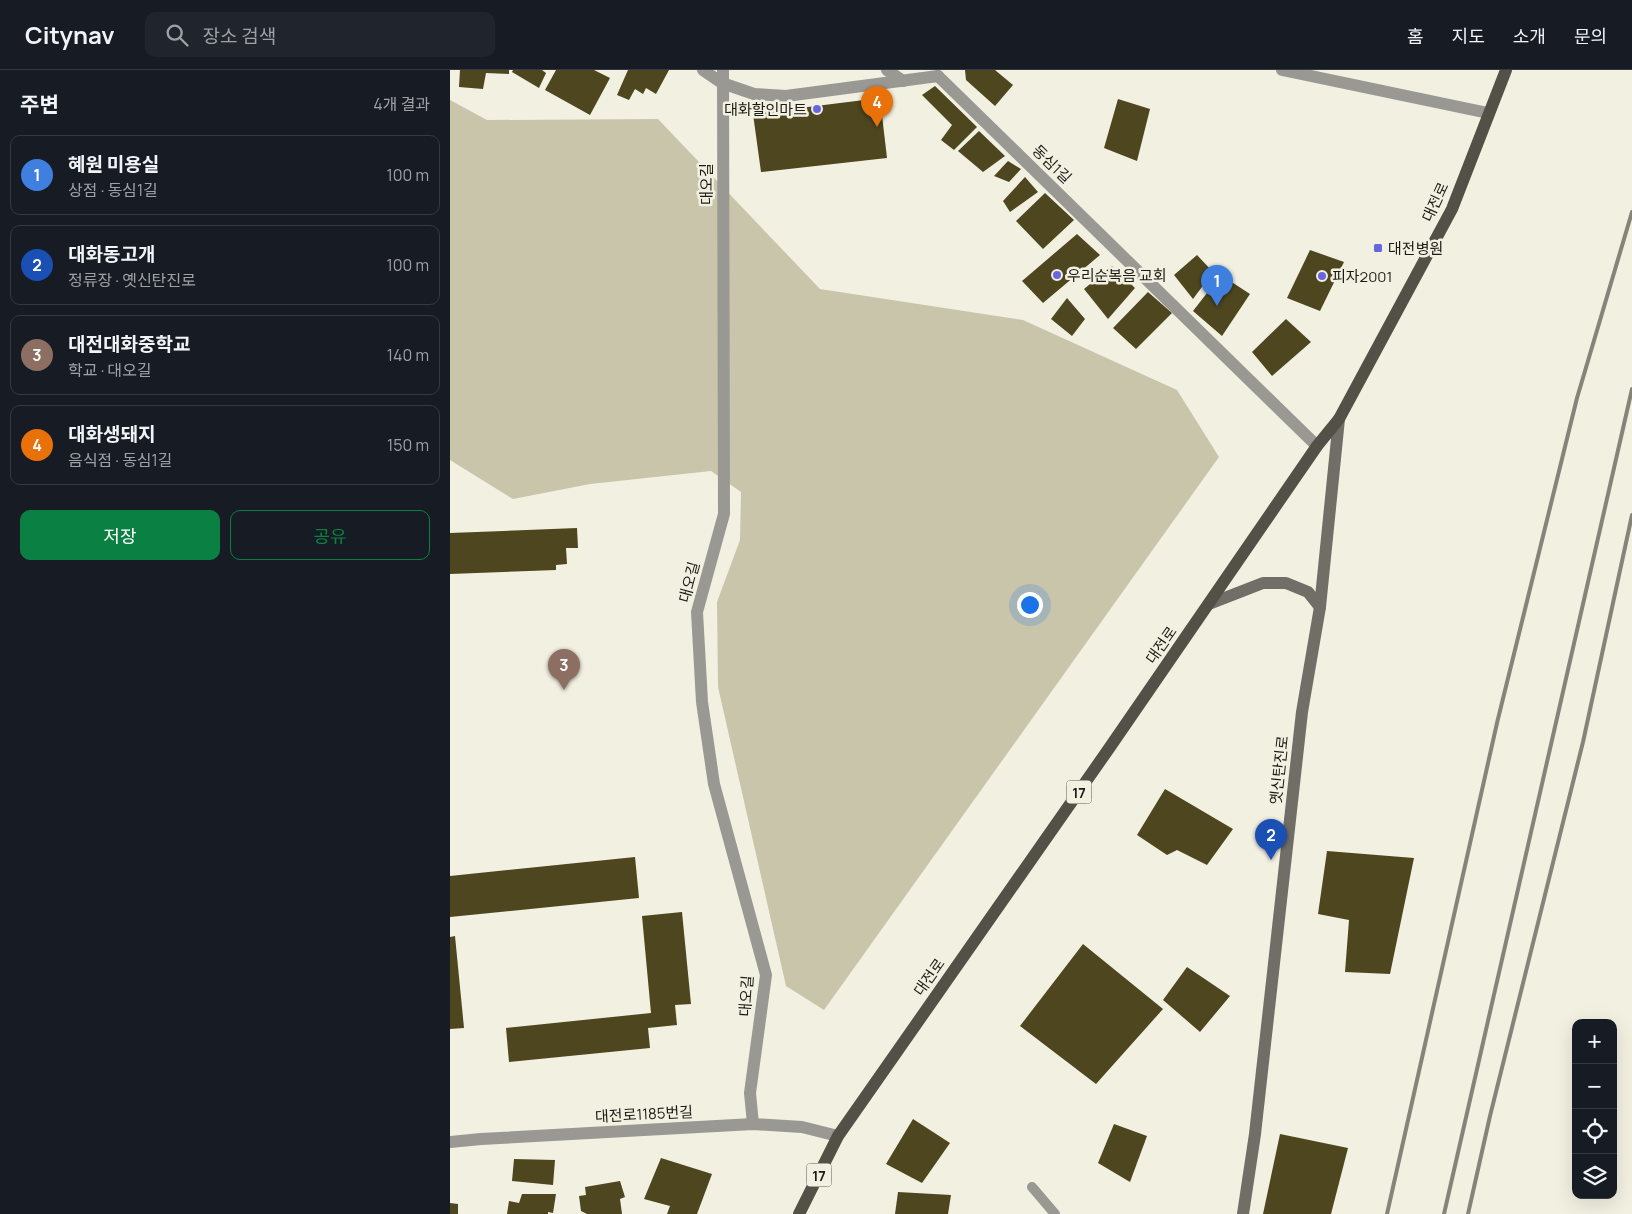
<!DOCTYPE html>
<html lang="ko">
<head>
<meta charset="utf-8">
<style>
	:root { --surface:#171b24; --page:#20242c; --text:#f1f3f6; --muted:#9ea1a6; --line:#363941; --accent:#0b8043 }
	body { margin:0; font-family:Manrope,"Noto Sans KR",sans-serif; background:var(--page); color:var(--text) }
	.controls { position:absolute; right:15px; bottom:15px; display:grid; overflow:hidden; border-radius:10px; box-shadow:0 5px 20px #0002 }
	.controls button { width:45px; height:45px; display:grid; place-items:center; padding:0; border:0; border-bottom:1px solid var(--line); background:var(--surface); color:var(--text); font:25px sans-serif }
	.you { position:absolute; left:579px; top:534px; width:18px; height:18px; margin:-12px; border:4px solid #fff; border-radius:50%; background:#1a73e8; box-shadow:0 0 0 8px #1a73e833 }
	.badge { display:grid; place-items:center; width:32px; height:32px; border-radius:50%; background:var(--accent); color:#fff; font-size:16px; font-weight:700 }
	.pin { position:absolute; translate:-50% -41px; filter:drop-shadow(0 1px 2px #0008) }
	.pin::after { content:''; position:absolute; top:26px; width:18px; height:15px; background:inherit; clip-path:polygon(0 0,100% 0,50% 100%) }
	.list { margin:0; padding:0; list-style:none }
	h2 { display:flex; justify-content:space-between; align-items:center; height:65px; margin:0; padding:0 20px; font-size:21px }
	h2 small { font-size:16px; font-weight:400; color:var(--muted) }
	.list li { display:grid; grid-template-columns:32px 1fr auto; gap:15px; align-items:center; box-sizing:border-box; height:80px; margin:0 10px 10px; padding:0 10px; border:1px solid var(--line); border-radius:10px }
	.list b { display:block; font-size:19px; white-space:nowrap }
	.list p { margin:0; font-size:16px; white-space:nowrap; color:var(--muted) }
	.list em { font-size:16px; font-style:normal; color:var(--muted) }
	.actions { display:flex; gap:10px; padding:15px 20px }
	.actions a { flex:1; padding:11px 0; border:1px solid var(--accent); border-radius:10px; text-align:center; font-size:18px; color:var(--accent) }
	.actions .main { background:var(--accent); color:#fff }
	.icon { flex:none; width:28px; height:28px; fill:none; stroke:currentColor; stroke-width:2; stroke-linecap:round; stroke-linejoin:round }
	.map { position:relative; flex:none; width:1182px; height:1144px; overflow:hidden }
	header { display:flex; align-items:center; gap:30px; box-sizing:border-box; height:70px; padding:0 25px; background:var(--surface); border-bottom:1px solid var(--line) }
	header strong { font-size:24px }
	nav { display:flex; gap:28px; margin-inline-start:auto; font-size:18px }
	.search { width:350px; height:45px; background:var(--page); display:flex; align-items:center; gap:12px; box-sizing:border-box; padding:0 18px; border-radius:10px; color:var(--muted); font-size:19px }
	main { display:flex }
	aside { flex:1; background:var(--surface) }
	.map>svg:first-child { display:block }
	.green { fill:#c9c5ab }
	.building { fill:#4d461f }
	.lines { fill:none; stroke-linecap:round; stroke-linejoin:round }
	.lane { stroke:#999892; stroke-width:10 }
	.street { stroke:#999892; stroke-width:12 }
	.secondary { stroke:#706e66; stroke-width:12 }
	.primary { stroke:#535147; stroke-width:12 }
	.rail { stroke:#85847a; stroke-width:4 }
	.poi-dot { fill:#6866df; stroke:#f2f0e1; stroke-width:2 }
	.labels { text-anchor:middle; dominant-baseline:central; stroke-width:5; stroke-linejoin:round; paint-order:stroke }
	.shield { fill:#f2f0e1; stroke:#5c5a52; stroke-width:1 }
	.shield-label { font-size:14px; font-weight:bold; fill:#1b1a15 }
	.poi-label { font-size:15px; fill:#1b1a15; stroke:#f2f0e1; text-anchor:start }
	.street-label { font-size:15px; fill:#1b1a15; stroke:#f2f0e1 }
</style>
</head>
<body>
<header>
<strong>Citynav</strong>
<div class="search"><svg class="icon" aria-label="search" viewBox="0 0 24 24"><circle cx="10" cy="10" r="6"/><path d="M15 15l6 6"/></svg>장소 검색</div>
<nav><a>홈</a><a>지도</a><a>소개</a><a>문의</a></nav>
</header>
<main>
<aside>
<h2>주변<small>4개 결과</small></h2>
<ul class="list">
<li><span class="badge" style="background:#3f7fe0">1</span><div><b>혜원 미용실</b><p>상점 · 동심1길</p></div><em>100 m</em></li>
<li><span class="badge" style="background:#1a4fb4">2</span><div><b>대화동고개</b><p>정류장 · 옛신탄진로</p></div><em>100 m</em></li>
<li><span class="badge" style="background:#8d6e63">3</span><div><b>대전대화중학교</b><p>학교 · 대오길</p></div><em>140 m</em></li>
<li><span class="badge" style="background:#e8710a">4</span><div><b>대화생돼지</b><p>음식점 · 동심1길</p></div><em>150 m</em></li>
</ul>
<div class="actions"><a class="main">저장</a><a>공유</a></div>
</aside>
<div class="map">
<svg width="1182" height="1144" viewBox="0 0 1182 1144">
	<rect width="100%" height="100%" fill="#f2f0e1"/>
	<polygon class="green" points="0,30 37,50 208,49 370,219 573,250 727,320 769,387 374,940 336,916 268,617 267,532 290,470 291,422 261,401 140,414 63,429 0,390"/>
	<g class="building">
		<polygon points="10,0 59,0 59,4 36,3 33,19 9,17"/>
		<polygon points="63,0 92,0 96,3 89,18 62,2"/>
		<polygon points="106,0 144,0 160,8 140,45 95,20"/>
		<polygon points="178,0 219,0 206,24 196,18 193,24 185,19 179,30 167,25"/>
		<polygon points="515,0 545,0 563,15 545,36 516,10"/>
		<polygon points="485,16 527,57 504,80 491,70 502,55 472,25"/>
		<polygon points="430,28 437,88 311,102 303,44"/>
		<polygon points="668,29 700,39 687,91 654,78"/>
		<polygon points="529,61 555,86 533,102 508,81"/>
		<polygon points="558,91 571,99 559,112 544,106"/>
		<polygon points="575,107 588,122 560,142 553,131"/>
		<polygon points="595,123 624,150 593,179 566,151"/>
		<polygon points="627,164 650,185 593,233 572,211"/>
		<polygon points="860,180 894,192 870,241 837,228"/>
		<polygon points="747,185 763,202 743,229 724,205"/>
		<polygon points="662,196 685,218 658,249 634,219"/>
		<polygon points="771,205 800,224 772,266 743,241"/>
		<polygon points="698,222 722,243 686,279 663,258"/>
		<polygon points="617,228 635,249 622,266 601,249"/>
		<polygon points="836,249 861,272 822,306 802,282"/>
		<polygon points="127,458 128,478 116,478 117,494 106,495 106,500 0,504 0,463"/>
		<polygon points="715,719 783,759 757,795 727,780 717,785 687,765"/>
		<polygon points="877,781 964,788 940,904 895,902 899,850 868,844"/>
		<polygon points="185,787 189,828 0,847 0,806"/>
		<polygon points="232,842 241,934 225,935 227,955 198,958 200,978 59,992 56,958 201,943 192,846"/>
		<polygon points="5,866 14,958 0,959 0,867"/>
		<polygon points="633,874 713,939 646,1014 570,956"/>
		<polygon points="737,897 780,926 750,962 713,930"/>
		<polygon points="463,1049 500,1073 472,1113 436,1094"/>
		<polygon points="664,1054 697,1066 680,1112 648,1093"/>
		<polygon points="830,1064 898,1078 881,1144 813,1144"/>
		<polygon points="211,1088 262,1104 247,1144 217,1144 220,1136 194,1129"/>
		<polygon points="64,1089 105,1090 103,1115 62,1111"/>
		<polygon points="170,1111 175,1127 170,1129 172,1144 137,1144 131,1141 129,1126 136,1125 135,1117"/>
		<polygon points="448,1122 501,1125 498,1144 445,1144"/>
		<polygon points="72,1124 106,1124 103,1143 98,1142 98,1144 57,1144 59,1131 69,1133"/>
		<polygon points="0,1133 8,1134 8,1144 0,1144"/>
	</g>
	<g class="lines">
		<polyline class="lane" points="582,1117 605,1144"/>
		<g class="street">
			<polyline points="253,0 272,13 304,24 336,26 488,6"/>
			<polyline points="273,0 274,444 247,542 252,632 264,714 316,905 300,1023 303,1054"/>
			<polyline points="437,0 453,11"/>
			<polyline points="832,0 1038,43"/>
			<polyline points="488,6 867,376"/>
			<polyline points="0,1072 31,1069 303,1054 352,1057 388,1066"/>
		</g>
		<g class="secondary">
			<polyline points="759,534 813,513 836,513 858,522 870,537"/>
			<polyline points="793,1144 805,1064 852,642 870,537 889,349"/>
		</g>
		<polyline class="primary" points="349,1144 388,1066 660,677 867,376 889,349 1002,139 1056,0"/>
		<g class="rail">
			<polyline points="937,1144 1047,653 1127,328 1182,142"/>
			<polyline points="994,1144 1182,319"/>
			<polyline points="1018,1144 1040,1046 1133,672 1182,445"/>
		</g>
	</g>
	<g class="poi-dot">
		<circle cx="367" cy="39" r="5"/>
		<rect x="923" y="173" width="10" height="10" rx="2.5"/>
		<circle cx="607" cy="205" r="5"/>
		<circle cx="872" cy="206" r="5"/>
	</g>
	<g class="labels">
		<g class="shield">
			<rect x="616.5" y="710.5" width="25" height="23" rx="4"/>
			<rect x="356.5" y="1093.5" width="25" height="23" rx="4"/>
		</g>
		<g class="shield-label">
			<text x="629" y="722">17</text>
			<text x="369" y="1105">17</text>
		</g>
		<g class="poi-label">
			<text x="357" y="39" text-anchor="end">대화할인마트</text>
			<text x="938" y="178">대전병원</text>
			<text x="617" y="205">우리순복음 교회</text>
			<text x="882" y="206">피자2001</text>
		</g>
		<g class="street-label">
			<text transform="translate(602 94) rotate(44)">동심1길</text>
			<text transform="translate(256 114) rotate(-90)">대오길</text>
			<text transform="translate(985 132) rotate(-65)">대전로</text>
			<text transform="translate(239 512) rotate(-75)">대오길</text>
			<text transform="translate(711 575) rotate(-55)">대전로</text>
			<text transform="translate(829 700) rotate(-84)">옛신탄진로</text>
			<text transform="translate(479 907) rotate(-55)">대전로</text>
			<text transform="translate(296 926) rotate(-86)">대오길</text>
			<text transform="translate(194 1044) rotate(-3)">대전로1185번길</text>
		</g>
	</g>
</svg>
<div class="controls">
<button>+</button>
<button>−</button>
<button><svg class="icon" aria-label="locate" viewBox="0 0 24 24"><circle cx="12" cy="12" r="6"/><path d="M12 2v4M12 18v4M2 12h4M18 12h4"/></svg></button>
<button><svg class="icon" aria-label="layers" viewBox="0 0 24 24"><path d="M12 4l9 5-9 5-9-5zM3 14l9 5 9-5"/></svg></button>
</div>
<div class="you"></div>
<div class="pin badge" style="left:767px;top:236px;background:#3f7fe0">1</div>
<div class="pin badge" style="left:821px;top:790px;background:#1a4fb4">2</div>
<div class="pin badge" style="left:114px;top:620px;background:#8d6e63">3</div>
<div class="pin badge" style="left:427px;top:57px;background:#e8710a">4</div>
</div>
</main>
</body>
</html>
